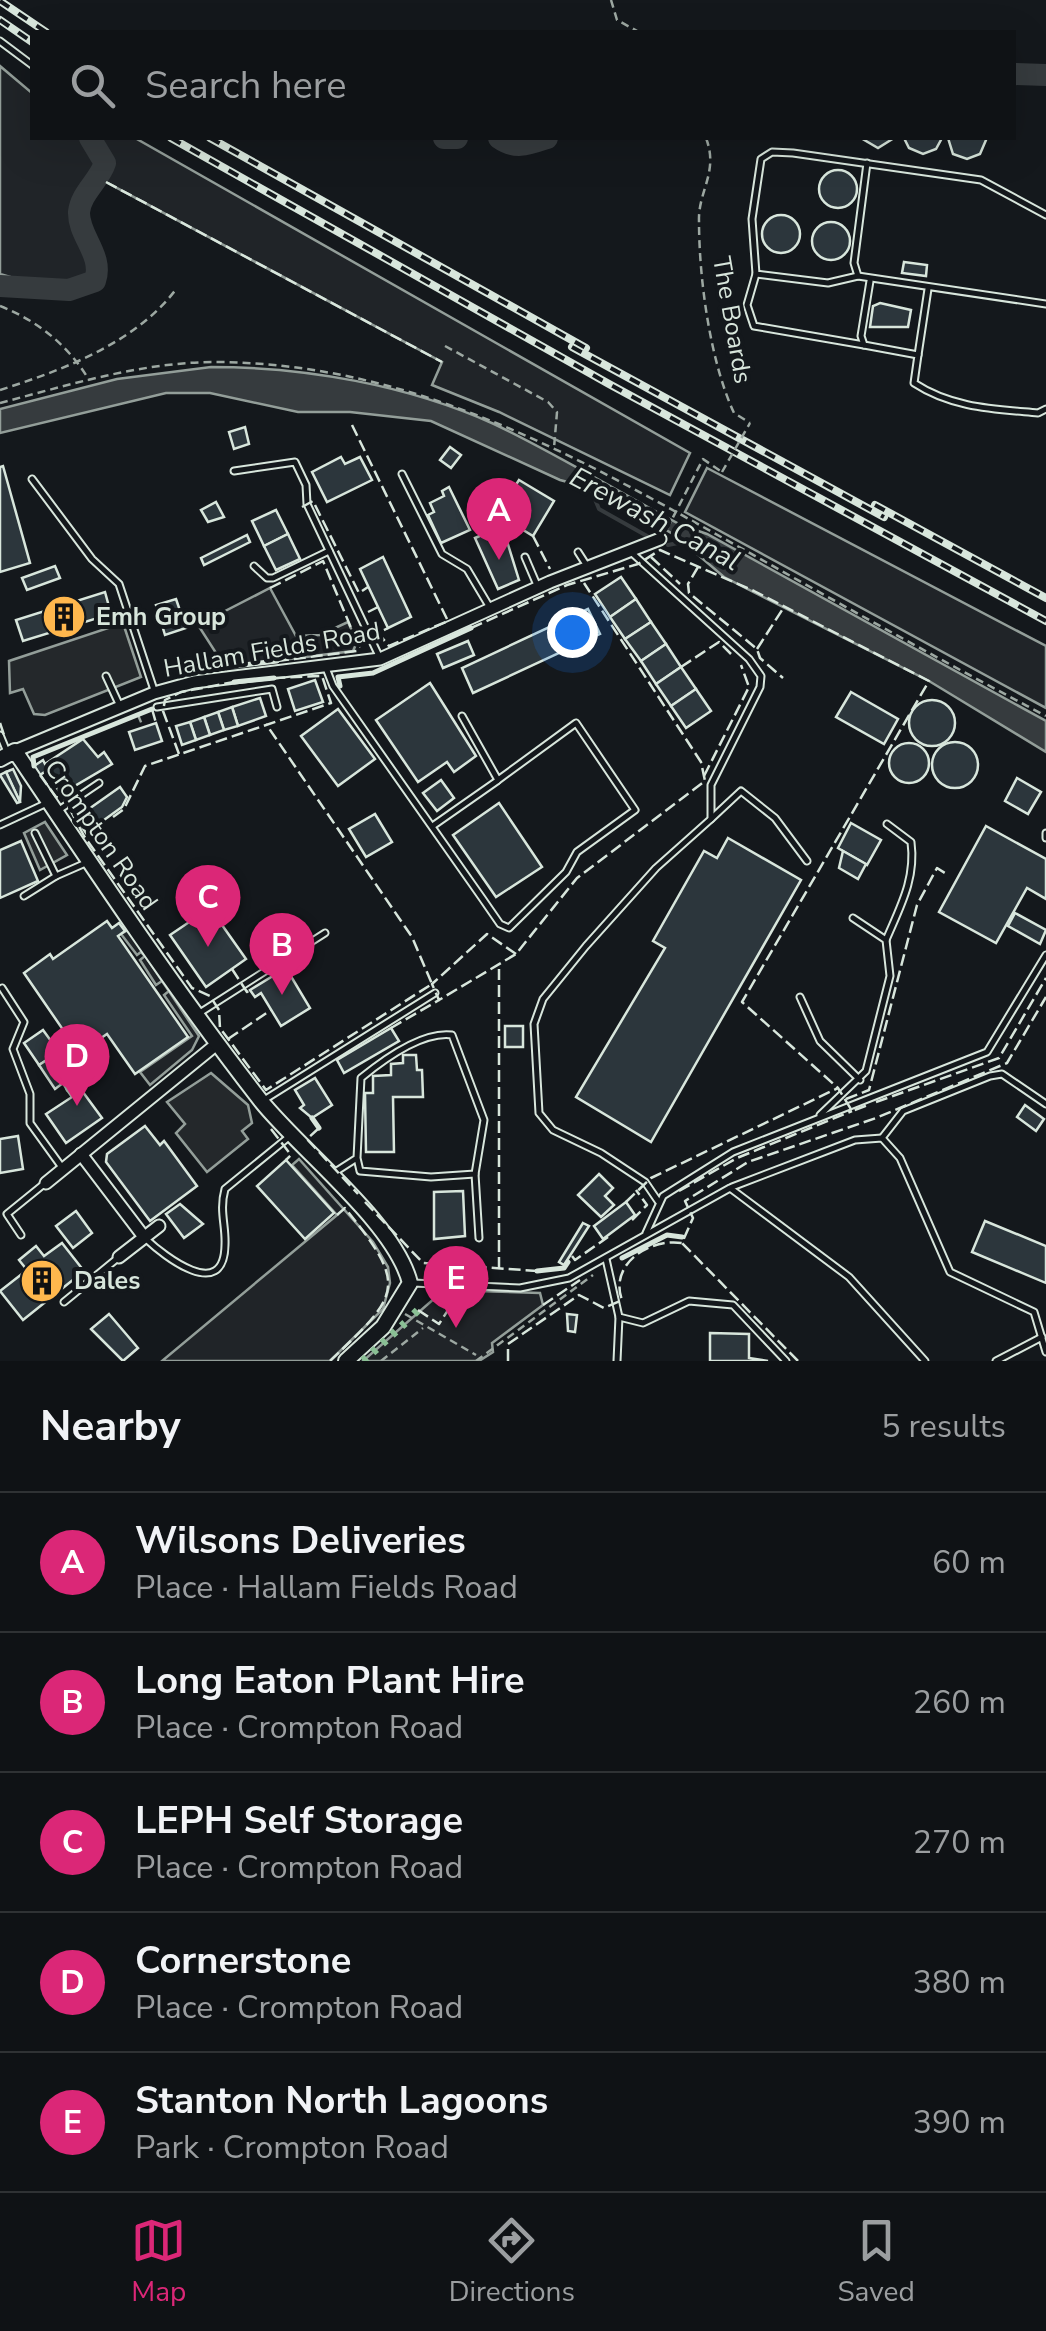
<!DOCTYPE html>
<html lang="en">
<head>
<meta charset="utf-8">
<style>
	:root { --surface:#0f1215; --page:#181b1e; --text:#f1f3f6; --muted:#9b9ea0; --line:#2f3234; --accent:#db2777 }
	body { margin:0; font-family:"Nunito Sans",sans-serif; background:var(--page); color:var(--text) }
	.you { position:absolute; left:572px; top:632px; width:35px; height:35px; margin:-25px; border:8px solid #fff; border-radius:50%; background:#1a73e8; box-shadow:0 0 0 15px #1a73e833 }
	.badge { display:grid; place-items:center; width:65px; height:65px; border-radius:50%; background:var(--accent); color:#fff; font-size:32px; font-weight:700 }
	.pin { position:absolute; translate:-50% -82px; filter:drop-shadow(0 2px 5px #0008) }
	.pin::after { content:''; position:absolute; top:52px; width:35px; height:30px; background:inherit; clip-path:polygon(0 0,100% 0,50% 100%) }
	.list { margin:0; padding:0; list-style:none }
	h2 { display:flex; justify-content:space-between; align-items:center; height:130px; margin:0; padding:0 40px; font-size:42px }
	h2 small { font-size:32px; font-weight:400; color:var(--muted) }
	.list li { display:grid; grid-template-columns:65px 1fr auto; gap:30px; align-items:center; box-sizing:border-box; height:140px; padding:0 40px; border-top:2px solid var(--line) }
	.list b { display:block; font-size:38px; white-space:nowrap }
	.list p { margin:0; font-size:32px; white-space:nowrap; color:var(--muted) }
	.list em { font-size:32px; font-style:normal; color:var(--muted) }
	.icon { flex:none; width:55px; height:55px; fill:none; stroke:currentColor; stroke-width:2; stroke-linecap:round; stroke-linejoin:round }
	.map { position:relative; flex:none; width:1046px; height:1361px; overflow:hidden }
	.search { position:absolute; background:var(--surface); box-shadow:0 10px 40px #0002; left:30px; right:30px; top:30px; height:110px; display:flex; align-items:center; gap:25px; box-sizing:border-box; padding:0 35px; border-radius:0px; color:var(--muted); font-size:38px }
	.sheet { height:830px; background:var(--surface) }
	nav { display:flex; justify-content:space-around; align-items:center; box-sizing:border-box; height:140px; border-top:2px solid var(--line); background:var(--surface); font-size:28px; color:var(--muted) }
	nav a { display:grid; justify-items:center; gap:5px }
	nav .on { color:var(--accent) }
	.map>svg:first-child { display:block }
	.green { fill:#202428; stroke:#939e99; stroke-width:2.5 }
	.parking { fill:#24282b; stroke:#939e99; stroke-width:2.5 }
	.water { fill:#363b3e; stroke:#939e99; stroke-width:2.5 }
	.lines { fill:none; stroke-linecap:round; stroke-linejoin:round }
	.stream { stroke:#363b3e; stroke-width:4 }
	.river { stroke:#363b3e; stroke-width:22 }
	.building { fill:#2c363c; stroke:#d8e6dc; stroke-width:2.5 }
	.service-casing { stroke:#d8e6dc; stroke-width:9 }
	.minor-casing { stroke:#d8e6dc; stroke-width:15 }
	.tertiary-casing { stroke:#d8e6dc; stroke-width:18 }
	.path { stroke:#9da8a2; stroke-width:2.5; stroke-dasharray:8 5; stroke-linecap:butt }
	.service { stroke:#14181c; stroke-width:5 }
	.minor { stroke:#14181c; stroke-width:11 }
	.tertiary { stroke:#14181c; stroke-width:14 }
	.rail-casing { stroke:#d8e6dc; stroke-width:8 }
	.rail { stroke:#14181c; stroke-width:4; stroke-dasharray:11; stroke-linecap:butt }
	.path-bridge { stroke:#9da8a2; stroke-width:2.5; stroke-dasharray:8 5; stroke-linecap:butt }
	.hedge { stroke:#8ac095; stroke-width:8; stroke-dasharray:5 8; stroke-linecap:butt }
	.fence { stroke:#d8e6dc; stroke-width:2.5; stroke-dasharray:12 5; stroke-linecap:butt }
	.wall { stroke:#d8e6dc; stroke-width:5 }
	.labels { text-anchor:middle; dominant-baseline:central; stroke-width:8; stroke-linejoin:round; paint-order:stroke }
	.street-label { font-size:25px; fill:#d8e6dc; stroke:#14181c }
	.poi-label { font-size:25px; font-weight:bold; fill:#d8e6dc; stroke:#14181c; text-anchor:start }
	.water-label { font-size:28px; font-style:italic; fill:#d8e6dc; stroke:#14181c }
</style>
</head>
<body>
<div class="map">
<svg width="1046" height="1361" viewBox="0 0 1046 1361">
	<rect width="100%" height="100%" fill="#14181c"/>
	<g class="green">
		<polygon points="0,66 32,93 32,138 81,138 101,164 72,205 94,266 83,283 34,284 0,274"/>
		<polygon points="98,138 135,138 690,453 670,495 499,412 432,385 442,362 106,182 110,160"/>
		<polygon points="707,468 1046,646 1046,708 685,512"/>
		<polygon points="270,588 296,636 320,635 348,622 357,642 353,651 225,667 198,625"/>
		<polygon points="128,930 199,1036 192,1050 150,1085 140,1072 192,1036 164,995 169,991 162,981 156,985 140,960 145,956 141,952 137,955 121,934"/>
		<polygon points="299,1159 373,1242 388,1267 390,1283 383,1309 330,1361 162,1361 337,1215 292,1165"/>
		<polygon points="444,1290 540,1293 543,1305 492,1343 493,1352 479,1361 363,1361"/>
	</g>
	<g class="parking">
		<polygon points="123,623 141,677 45,715 34,714 23,689 10,693 9,661"/>
		<polygon points="45,822 67,855 40,870 24,833"/>
		<polygon points="211,1073 248,1105 252,1123 242,1131 248,1139 207,1172 176,1133 185,1124 167,1102"/>
	</g>
	<path class="water" d="M211 367C306 367 407 385 494 424 559 455 618 492 681 525L707 534 1046 721V752L929 681 724 577 676 536 602 491 560 480 431 421 350 412H298L210 393H166L0 433V409L117 379Z"/>
	<g class="lines">
		<g class="stream">
			<polyline points="590,487 599,509 647,536"/>
			<polyline points="668,545 683,542"/>
		</g>
		<g class="river">
			<polyline points="1014,74 1046,75"/>
			<polyline points="444,138 457,138"/>
			<path d="M499 138C516 150 529 144 547 138"/>
			<path d="M0 286 69 290 95 281C104 255 78 236 79 212 81 193 99 181 105 163L90 138"/>
		</g>
	</g>
	<g class="building">
		<polygon points="861,138 894,138 878,148"/>
		<polygon points="904,138 942,138 936,149 923,154 909,148"/>
		<polygon points="948,138 986,138 986,140 980,154 967,159 953,154"/>
		<circle cx="838" cy="189" r="19"/>
		<circle cx="781" cy="234" r="19"/>
		<circle cx="831" cy="241" r="19"/>
		<polygon points="904,262 927,265 926,276 902,273"/>
		<polygon points="880,303 911,310 908,327 870,327 873,306"/>
		<polygon points="245,427 249,444 234,449 229,432"/>
		<polygon points="450,447 461,455 451,468 440,460"/>
		<polygon points="341,457 345,464 360,457 372,480 327,502 312,472"/>
		<polygon points="3,466 30,563 0,572 0,467"/>
		<polygon points="519,480 554,501 533,536 497,514"/>
		<polygon points="449,487 470,530 441,543 428,515 434,512 430,503 444,496 442,491"/>
		<polygon points="216,502 224,517 208,522 201,510"/>
		<polygon points="276,510 288,534 264,546 252,521"/>
		<polygon points="496,529 501,541 506,538 519,580 498,589 475,538"/>
		<polygon points="288,534 300,559 276,570 264,546"/>
		<polygon points="247,535 250,542 204,565 201,558"/>
		<polygon points="383,557 411,617 388,628 360,569"/>
		<polygon points="55,566 60,578 27,590 22,578"/>
		<polygon points="621,577 636,599 610,617 595,594"/>
		<polygon points="105,592 111,614 23,641 16,620"/>
		<polygon points="176,599 186,628 165,635 156,605"/>
		<polygon points="636,599 651,622 625,639 610,617"/>
		<polygon points="588,609 600,634 473,693 462,668"/>
		<polygon points="651,622 666,644 641,661 625,639"/>
		<polygon points="468,641 474,655 443,668 437,654"/>
		<polygon points="666,644 681,667 656,684 641,661"/>
		<polygon points="681,667 696,689 671,706 656,684"/>
		<polygon points="315,680 323,702 295,711 288,689"/>
		<polygon points="430,683 476,756 454,772 447,762 418,782 376,720"/>
		<polygon points="696,689 711,711 686,728 671,706"/>
		<polygon points="851,692 898,719 884,744 836,717"/>
		<polygon points="260,698 266,716 238,726 232,707"/>
		<circle cx="932" cy="723" r="23"/>
		<polygon points="232,707 238,726 224,730 218,712"/>
		<polygon points="338,709 375,759 338,786 301,736"/>
		<polygon points="218,712 224,730 210,735 204,717"/>
		<polygon points="204,717 210,735 196,740 190,722"/>
		<polygon points="190,722 196,740 182,745 176,726"/>
		<polygon points="156,723 162,741 135,750 129,732"/>
		<polygon points="83,739 98,757 104,752 112,764 61,794 46,771 40,775 34,766 43,760 45,764"/>
		<circle cx="955" cy="765" r="23"/>
		<circle cx="909" cy="763" r="20"/>
		<polygon points="13,769 21,786 20,802 6,772"/>
		<polygon points="6,772 20,802 17,803 0,775"/>
		<polygon points="1017,778 1041,792 1028,814 1005,801"/>
		<polygon points="441,780 454,798 437,811 423,793"/>
		<polygon points="120,787 127,797 122,807 86,833 76,818"/>
		<polygon points="499,803 542,867 496,897 453,835"/>
		<polygon points="375,814 392,842 366,857 349,829"/>
		<polygon points="851,823 881,840 867,865 838,848"/>
		<polygon points="986,826 1046,859 1046,899 1027,888 996,943 939,912"/>
		<polygon points="728,838 801,880 651,1142 576,1097 665,948 653,941 704,851 717,858"/>
		<polygon points="21,841 38,881 0,898 0,850"/>
		<polygon points="843,851 866,864 858,879 839,868"/>
		<polygon points="210,908 246,959 206,987 170,935"/>
		<polygon points="1015,913 1046,930 1040,944 1008,926"/>
		<polygon points="107,921 112,928 119,923 125,931 118,936 188,1037 135,1074 107,1034 79,1053 24,973 50,954 53,959"/>
		<polygon points="286,968 310,1008 281,1026 261,993 255,997 250,990"/>
		<rect x="505" y="1026" width="18" height="21"/>
		<polygon points="391,1028 399,1041 344,1073 337,1060"/>
		<polygon points="43,1030 59,1052 39,1065 24,1043"/>
		<polygon points="59,1052 77,1084 67,1090 63,1083 55,1089 39,1065"/>
		<polygon points="403,1055 416,1055 417,1070 422,1070 423,1097 393,1097 394,1152 366,1152 365,1093 373,1093 373,1076 391,1075 391,1064 403,1063"/>
		<polygon points="315,1078 332,1105 312,1118 300,1108 304,1105 295,1090"/>
		<polygon points="77,1084 102,1118 66,1143 46,1114 72,1097 67,1090"/>
		<polygon points="1025,1105 1044,1119 1036,1131 1017,1117"/>
		<polygon points="145,1126 160,1145 164,1141 197,1186 150,1221 106,1162 107,1154"/>
		<polygon points="18,1136 23,1169 0,1173 0,1139"/>
		<polygon points="286,1160 334,1213 305,1239 257,1186"/>
		<polygon points="599,1174 613,1188 605,1196 614,1205 601,1217 578,1195"/>
		<polygon points="463,1191 465,1236 434,1239 434,1192"/>
		<polygon points="626,1202 635,1215 603,1239 594,1226"/>
		<polygon points="180,1204 203,1224 184,1238 166,1214"/>
		<polygon points="76,1211 92,1233 73,1248 56,1226"/>
		<polygon points="985,1221 1046,1246 1046,1283 972,1252"/>
		<polygon points="583,1223 589,1226 564,1265 559,1262"/>
		<polygon points="62,1243 84,1271 23,1320 0,1291 27,1270 19,1260 36,1246 44,1256"/>
		<polygon points="109,1314 138,1348 123,1361 91,1329"/>
		<polygon points="567,1314 577,1315 575,1332 568,1331"/>
		<polygon points="710,1333 749,1334 749,1358 768,1361 710,1361"/>
	</g>
	<g class="lines">
		<g class="service-casing">
			<g id="service">
				<polyline points="0,41 32,65"/>
				<polyline points="867,163 854,263 858,276 1046,304"/>
				<polyline points="756,274 747,305 754,326 864,345"/>
				<polyline points="858,276 828,283 756,274 752,219 761,159 772,152 793,153 981,180 1046,215"/>
				<path d="M870 281 861 336 864 345 918 355 914 383C952 408 994 409 1038 413L1046 409"/>
				<polyline points="918,355 928,289"/>
				<polyline points="234,471 295,462 306,485 307,504 379,656"/>
				<polyline points="402,474 442,554 467,569 489,606"/>
				<polyline points="32,479 92,559 119,584 154,690"/>
				<polyline points="578,552 587,566"/>
				<polyline points="632,553 749,659 761,676 760,687 711,785 711,819 656,868 586,946 543,999 534,1024 539,1113 553,1130 601,1153 645,1182 658,1201"/>
				<polyline points="525,557 537,585"/>
				<polyline points="254,566 267,578 273,578 329,551"/>
				<polyline points="326,668 333,686 482,898 500,924 509,928 566,872 577,852 635,810 576,723 498,780 462,716"/>
				<polyline points="106,676 119,704"/>
				<polyline points="157,707 272,689 277,707"/>
				<polyline points="0,735 7,752"/>
				<polyline points="56,812 99,783"/>
				<polyline points="711,819 741,791 775,818 807,861"/>
				<polyline points="0,825 47,803"/>
				<polyline points="434,825 497,781"/>
				<polyline points="35,833 56,876 88,862"/>
				<polyline points="1046,833 1046,838"/>
				<polyline points="24,896 56,876"/>
				<path d="M886 940C900 907 916 879 911 842L887 824"/>
				<polyline points="2,988 24,1022 13,1049 30,1094 30,1123 61,1166"/>
				<polyline points="800,997 820,1041 860,1080"/>
				<polyline points="198,1014 325,933"/>
				<polyline points="264,1100 435,993"/>
				<polyline points="820,1115 866,1071 890,976 886,940 853,918"/>
				<polyline points="882,1138 903,1111 990,1076 1002,1074 1046,1104"/>
				<path d="M332 1174 357 1158 360 1171 431 1177 475 1174 484 1120 452 1035C422 1031 383 1060 361 1078L357 1158"/>
				<polyline points="475,1174 479,1238"/>
				<polyline points="732,1187 855,1140 882,1138 900,1158 950,1272 1034,1312 1046,1352"/>
				<polyline points="646,1233 663,1196 733,1152 987,1052 1046,955"/>
				<polyline points="21,1235 7,1214 44,1184"/>
				<path d="M146 1239C164 1256 224 1303 225 1245 226 1225 219 1211 225 1189L290 1136"/>
				<polyline points="606,1259 619,1317 643,1323 689,1301 733,1305 786,1361"/>
				<polyline points="413,1283 520,1288 569,1278 730,1188 849,1277 925,1361"/>
				<polyline points="64,1302 119,1257"/>
				<polyline points="617,1361 619,1317"/>
				<polyline points="996,1361 1042,1337"/>
			</g>
		</g>
		<g class="minor-casing">
			<g id="minor">
				<polyline points="15,751 154,693 194,682 380,659 550,582 660,539"/>
				<polyline points="81,1154 144,1237"/>
				<polyline points="46,1183 218,1043"/>
				<polyline points="119,1257 159,1226"/>
			</g>
		</g>
		<g class="tertiary-casing">
			<path id="tertiary" d="M0 759 15 751C94 869 174 989 261 1101 301 1151 395 1223 410 1283L383 1327 346 1361"/>
		</g>
		<g class="path">
			<polyline points="611,0 617,20 639,32"/>
			<path d="M706 138C719 172 698 191 699 221 699 279 710 361 734 413L750 423"/>
			<path d="M0 306C38 321 68 345 89 380"/>
			<polyline points="445,346 548,402 557,412 554,448"/>
			<path d="M0 390C63 370 136 343 177 288"/>
			<path d="M0 403C69 385 142 362 215 362 416 363 578 457 748 552 847 608 946 663 1046 716"/>
			<polyline points="667,529 703,459 722,472"/>
			<polyline points="138,715 143,727"/>
			<polyline points="405,1314 476,1355"/>
			<polyline points="381,1361 423,1328"/>
			<polyline points="476,1361 593,1275"/>
		</g>
		<use href="#service" class="service"/>
		<use href="#minor" class="minor"/>
		<use href="#tertiary" class="tertiary"/>
		<g class="rail-casing">
			<g id="rail">
				<polyline points="0,1 46,32"/>
				<polyline points="0,20 32,42"/>
				<polyline points="171,138 609,384 1046,621"/>
				<polyline points="210,138 586,348"/>
				<polyline points="572,347 884,517"/>
				<polyline points="875,505 1046,598"/>
			</g>
		</g>
		<use href="#rail" class="rail"/>
		<polyline class="path-bridge" points="722,472 750,423"/>
		<g class="hedge">
			<polyline points="414,1314 418,1310"/>
			<polyline points="363,1361 405,1323"/>
		</g>
		<g class="fence">
			<polyline points="106,182 442,362"/>
			<polyline points="352,425 448,621 389,646 378,633 388,628"/>
			<polyline points="302,507 313,501 359,593 368,587"/>
			<polyline points="533,536 550,569"/>
			<polyline points="651,557 680,584"/>
			<polyline points="698,567 688,584 689,593 757,649 760,658 783,678"/>
			<polyline points="270,588 323,561 357,642"/>
			<polyline points="368,612 378,607"/>
			<polyline points="471,628 567,585 638,564 660,550 754,591 929,681 742,1002 838,1088"/>
			<polyline points="757,649 784,607"/>
			<polyline points="277,661 357,651 364,637"/>
			<polyline points="681,667 719,642 731,654"/>
			<polyline points="152,709 156,723"/>
			<polyline points="0,723 4,735"/>
			<polyline points="179,754 163,711 165,700 181,692 234,682"/>
			<polyline points="40,775 56,797 64,798 84,836 192,988 210,996 219,1010 220,1028 266,1090 432,984 412,937 266,724"/>
			<polyline points="704,776 749,687 741,665"/>
			<polyline points="113,817 124,809 145,766 331,703 322,676 274,678"/>
			<polyline points="516,954 487,934 432,984 439,1000 516,954 577,878 705,781 701,762 584,583"/>
			<polyline points="232,969 247,992 250,990"/>
			<polyline points="391,1028 439,1000"/>
			<polyline points="228,1039 271,1010"/>
			<polyline points="846,1099 869,1090 917,905 937,868 948,875"/>
			<polyline points="876,1102 999,1058 1046,978"/>
			<polyline points="319,1128 307,1139 358,1194"/>
			<polyline points="271,1129 291,1155 286,1160"/>
			<polyline points="679,1191 737,1158 852,1111"/>
			<polyline points="365,1202 423,1263 537,1271"/>
			<polyline points="626,1202 651,1178 838,1088 852,1111 868,1105"/>
			<polyline points="632,1220 647,1205 636,1190"/>
			<polyline points="572,1256 575,1260 608,1237"/>
			<polyline points="499,1269 499,969"/>
			<polyline points="543,1305 580,1280"/>
			<polyline points="418,1310 439,1324 461,1290"/>
			<path d="M330 1361C400 1294 409 1287 345 1208L337 1215"/>
			<path d="M508 1361V1344L579 1295 604 1308 622 1300C609 1265 648 1238 682 1243"/>
			<polyline points="798,1361 682,1243 693,1218 685,1201 748,1162 876,1118 1007,1063 1046,997"/>
		</g>
		<g class="wall">
			<polyline points="235,666 277,661"/>
			<polyline points="234,682 274,678"/>
			<polyline points="340,686 338,677 373,673 471,628"/>
			<polyline points="34,766 33,757 152,709"/>
			<polyline points="312,1118 319,1128"/>
			<polyline points="622,1258 667,1235 682,1237"/>
			<polyline points="537,1271 564,1268 568,1262"/>
		</g>
	</g>
	<defs>
		<g id="building-disc" transform="scale(2.25)"><circle r="9.5" fill="#ffb74d" stroke="#14181c"/><path d="M-4-6H4V6H1V3H-1V6H-4ZM-2.5-4.3h1.7v1.8h-1.7ZM.8-4.3h1.7v1.8H.8ZM-2.5-1h1.7V.8h-1.7ZM.8-1h1.7V.8H.8Z" fill="#111"/></g>
	</defs>
	<g fill-rule="evenodd">
		<use href="#building-disc" x="64" y="617"/>
		<use href="#building-disc" x="42" y="1281"/>
	</g>
	<g class="labels">
		<g class="street-label">
			<text transform="translate(732 320) rotate(80)">The Boards</text>
			<text transform="translate(272 650) rotate(-10)">Hallam Fields Road</text>
			<text transform="translate(101 835) rotate(55)">Crompton Road</text>
		</g>
		<g class="poi-label">
			<text x="96" y="617">Emh Group</text>
			<text x="74" y="1281">Dales</text>
		</g>
		<g class="water-label">
			<text transform="translate(655 519) rotate(28)">Erewash Canal</text>
		</g>
	</g>
</svg>
<div class="you"></div>
<div class="pin badge" style="left:499px;top:560px">A</div>
<div class="pin badge" style="left:282px;top:995px">B</div>
<div class="pin badge" style="left:208px;top:947px">C</div>
<div class="pin badge" style="left:77px;top:1106px">D</div>
<div class="pin badge" style="left:456px;top:1328px">E</div>
<div class="search"><svg class="icon" aria-label="search" viewBox="0 0 24 24"><circle cx="10" cy="10" r="6"/><path d="M15 15l6 6"/></svg>Search here</div>
</div>
<section class="sheet">
<h2>Nearby<small>5 results</small></h2>
<ul class="list">
<li><span class="badge">A</span><div><b>Wilsons Deliveries</b><p>Place · Hallam Fields Road</p></div><em>60 m</em></li>
<li><span class="badge">B</span><div><b>Long Eaton Plant Hire</b><p>Place · Crompton Road</p></div><em>260 m</em></li>
<li><span class="badge">C</span><div><b>LEPH Self Storage</b><p>Place · Crompton Road</p></div><em>270 m</em></li>
<li><span class="badge">D</span><div><b>Cornerstone</b><p>Place · Crompton Road</p></div><em>380 m</em></li>
<li><span class="badge">E</span><div><b>Stanton North Lagoons</b><p>Park · Crompton Road</p></div><em>390 m</em></li>
</ul>
</section>
<nav>
<a class="on"><svg class="icon" aria-label="map" viewBox="0 0 24 24"><path d="M3 6l6-2 6 2 6-2v14l-6 2-6-2-6 2zM9 4v14M15 6v14"/></svg>Map</a>
<a><svg class="icon" aria-label="directions" viewBox="0 0 24 24"><path d="M12 3l9 9-9 9-9-9zM9 14v-3h6M13 9l2 2-2 2"/></svg>Directions</a>
<a><svg class="icon" aria-label="saved" viewBox="0 0 24 24"><path d="M7 4h10v16l-5-4-5 4z"/></svg>Saved</a>
</nav>
</body>
</html>
